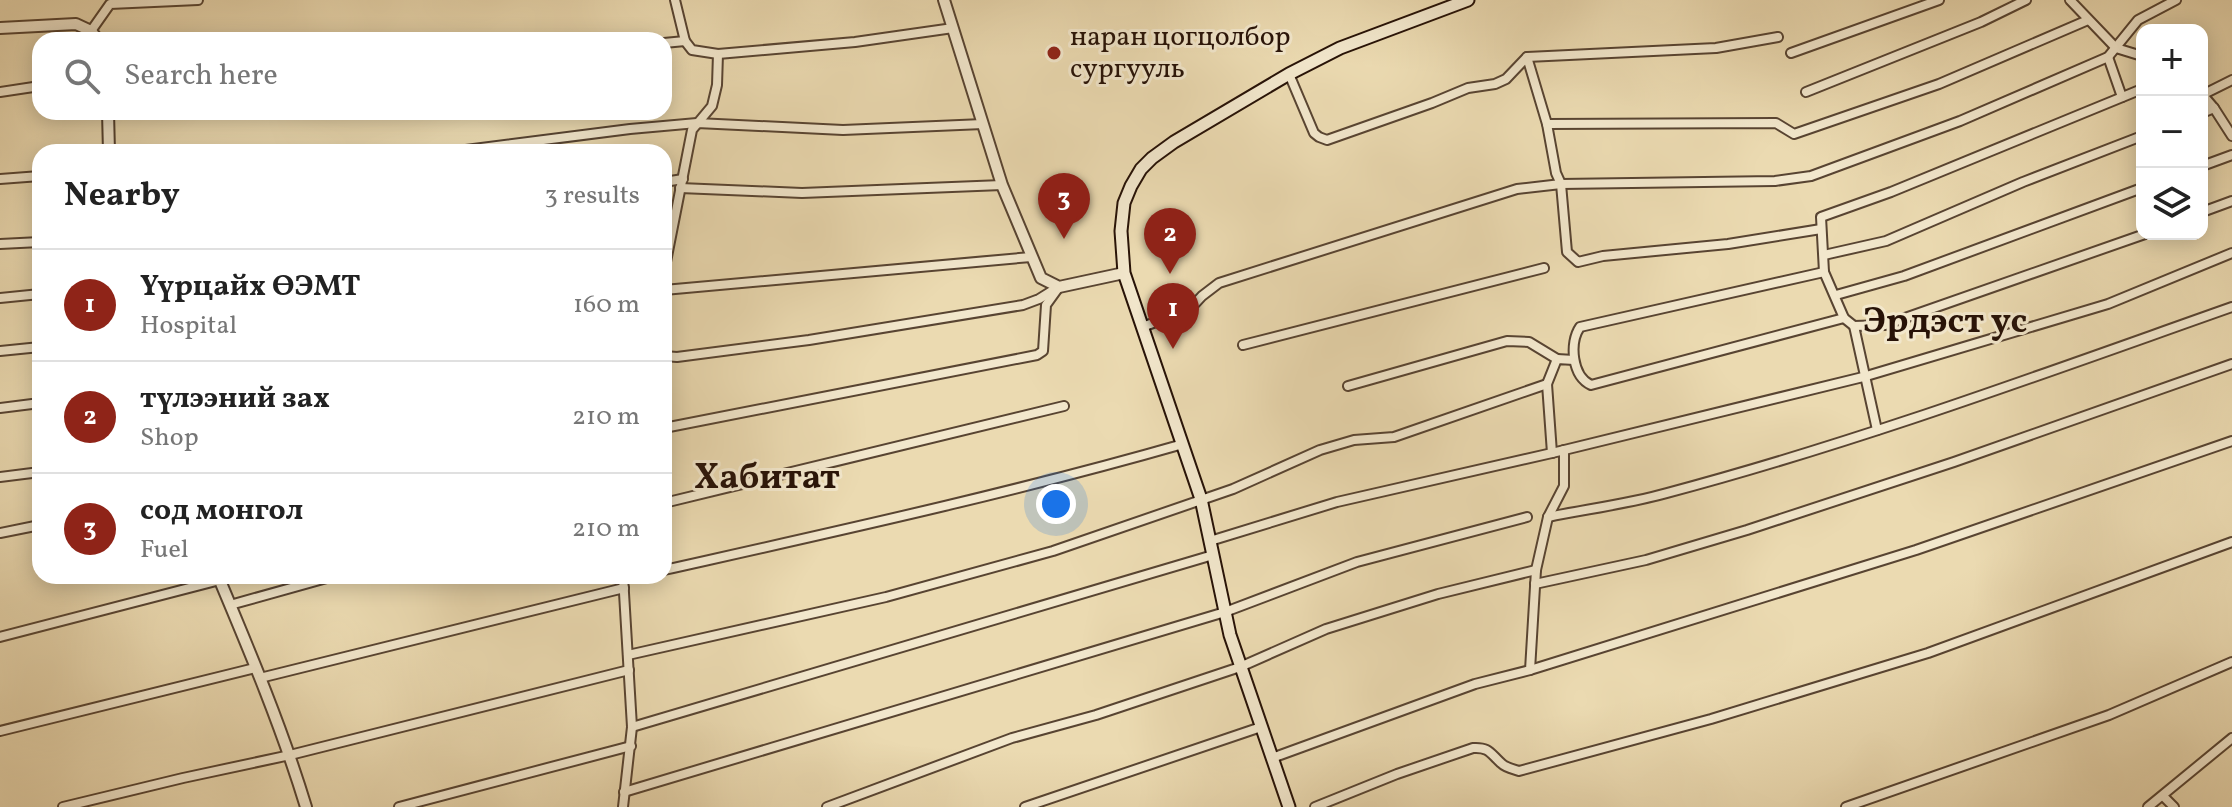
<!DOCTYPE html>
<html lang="en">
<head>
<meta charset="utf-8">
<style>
	:root { --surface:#fff; --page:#f6f6f6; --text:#222; --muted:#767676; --line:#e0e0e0; --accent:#8f2418 }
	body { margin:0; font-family:Vollkorn,serif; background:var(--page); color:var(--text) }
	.controls { position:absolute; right:24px; top:24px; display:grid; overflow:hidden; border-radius:16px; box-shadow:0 4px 20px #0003 }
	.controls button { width:72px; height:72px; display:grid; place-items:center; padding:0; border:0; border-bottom:2px solid var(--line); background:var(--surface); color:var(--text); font:40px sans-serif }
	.you { position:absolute; left:1056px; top:504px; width:28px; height:28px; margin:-20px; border:6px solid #fff; border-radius:50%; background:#1a73e8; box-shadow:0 0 0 12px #1a73e833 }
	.badge { display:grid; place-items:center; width:52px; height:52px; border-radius:50%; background:var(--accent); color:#fff; font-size:26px; font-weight:700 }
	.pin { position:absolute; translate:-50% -66px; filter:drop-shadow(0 2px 4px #0008) }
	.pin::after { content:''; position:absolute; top:42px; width:28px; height:24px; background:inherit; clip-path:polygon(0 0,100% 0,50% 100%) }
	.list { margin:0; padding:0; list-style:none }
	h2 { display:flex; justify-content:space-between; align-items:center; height:104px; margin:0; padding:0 32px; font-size:34px }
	h2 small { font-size:26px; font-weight:400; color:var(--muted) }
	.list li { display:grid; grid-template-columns:52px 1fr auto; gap:24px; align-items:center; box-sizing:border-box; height:112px; padding:0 32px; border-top:2px solid var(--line) }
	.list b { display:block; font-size:30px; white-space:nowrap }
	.list p { margin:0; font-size:26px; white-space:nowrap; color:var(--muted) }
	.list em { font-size:26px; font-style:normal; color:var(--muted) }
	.icon { flex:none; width:44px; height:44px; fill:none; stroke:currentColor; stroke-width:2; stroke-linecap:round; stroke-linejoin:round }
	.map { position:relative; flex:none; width:2232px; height:807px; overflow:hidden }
	.search { position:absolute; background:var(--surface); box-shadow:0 4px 20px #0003; left:32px; top:32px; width:640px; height:88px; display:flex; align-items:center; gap:20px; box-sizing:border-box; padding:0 28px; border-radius:24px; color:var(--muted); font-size:30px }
	.panel { position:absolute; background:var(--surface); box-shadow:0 4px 20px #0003; left:32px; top:144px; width:640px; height:440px; border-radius:24px }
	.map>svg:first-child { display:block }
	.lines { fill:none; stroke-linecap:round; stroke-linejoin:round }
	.minor-casing { stroke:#584432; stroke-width:12 }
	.tertiary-casing { stroke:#584432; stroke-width:14 }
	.secondary-casing { stroke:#271207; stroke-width:15 }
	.minor { stroke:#f2e7cc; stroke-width:8 }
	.tertiary { stroke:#f2e7cc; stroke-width:10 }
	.secondary { stroke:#f2e7cc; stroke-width:11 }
	.poi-dot { fill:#8f2418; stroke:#f2e7cc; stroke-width:3 }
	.labels { text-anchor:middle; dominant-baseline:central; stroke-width:6; stroke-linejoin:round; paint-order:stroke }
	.poi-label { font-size:28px; fill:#271207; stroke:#f2e7cc; text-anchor:start }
	.district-label { font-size:36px; font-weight:bold; fill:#271207; stroke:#f2e7cc }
</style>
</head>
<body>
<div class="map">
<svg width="2232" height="807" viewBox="0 0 2232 807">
	<rect width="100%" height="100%" fill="#ebdab1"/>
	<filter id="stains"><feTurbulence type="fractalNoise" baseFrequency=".0025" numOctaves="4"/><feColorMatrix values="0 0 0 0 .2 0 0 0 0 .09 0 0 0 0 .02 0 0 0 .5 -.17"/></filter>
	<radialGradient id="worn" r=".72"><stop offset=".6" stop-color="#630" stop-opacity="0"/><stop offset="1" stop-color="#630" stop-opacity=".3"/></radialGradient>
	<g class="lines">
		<g class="minor-casing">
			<g id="minor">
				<polyline points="2070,0 2116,48 2142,56"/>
				<polyline points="91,31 110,4 198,0"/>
				<polyline points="664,43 685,41"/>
				<polyline points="1791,53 1939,0"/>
				<polyline points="718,54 855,42 953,28"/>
				<polyline points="1527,57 1547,124 1556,173 1561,184 1567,252 1578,262 1603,256 1728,244 1821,229"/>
				<polyline points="2108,57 2122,97"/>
				<polyline points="1289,74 1314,133 1319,137 1327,140 1432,103 1468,88 1495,84 1506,79 1527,57 1716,48 1778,37"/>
				<polyline points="2142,89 1891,192 1821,217 1824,272 1844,318 1854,326 1885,325 2145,234"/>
				<polyline points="0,92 40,86"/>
				<polyline points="1806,92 1981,22 2026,0"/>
				<polyline points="2202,94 2214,108 2232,136"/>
				<polyline points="2202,95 2232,80"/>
				<polyline points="2202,113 2214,108"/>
				<polyline points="1547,124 1776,123 1794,134 1939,84 2088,20"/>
				<polyline points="450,152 630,129 697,123 843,130 983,124"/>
				<polyline points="2202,166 2232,155"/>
				<polyline points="0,179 40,176"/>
				<polyline points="664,182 683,179"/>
				<polyline points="680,188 802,193 1002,185"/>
				<polyline points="2202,212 2232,201"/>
				<polyline points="0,244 40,242"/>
				<polyline points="1824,255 1886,241 2023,182 2142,136"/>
				<polyline points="664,272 692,130 712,106 717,85 718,54 692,50 685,41 675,0"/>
				<path d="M1824 272 1580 327C1569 343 1572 376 1591 385L1844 318"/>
				<polyline points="664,290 1031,257"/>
				<polyline points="1836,295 1904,276 2142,188"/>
				<polyline points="0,298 40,294"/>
				<polyline points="1854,326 1877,430"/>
				<polyline points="1142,327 1189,310 1202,296 1219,283 1517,189 1561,184 1775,181 1811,176 1960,121 2108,57 2138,20 2176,0"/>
				<polyline points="1243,345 1544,268"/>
				<polyline points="0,351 40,347"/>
				<polyline points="664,356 677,357 809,340 1023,305 1039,299 1055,289"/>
				<polyline points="1348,386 1507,341 1529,342 1557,359"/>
				<polyline points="0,408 40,403"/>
				<polyline points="664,428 1037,355 1043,351 1046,305 1059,287"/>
				<polyline points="1552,453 1547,384 1557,359 1574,360"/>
				<polyline points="0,477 40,472"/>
				<polyline points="664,503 1064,406"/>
				<path d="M1548 517C1587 509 1628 504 1667 493 1859 442 2045 373 2232 307"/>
				<polyline points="0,533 40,525"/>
				<polyline points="1210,541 1337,502 1552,453 1863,377 2108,304 2232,253"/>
				<path d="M664 570C838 531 1012 493 1183 444"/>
				<polyline points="624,579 636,576"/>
				<polyline points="1535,584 1646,560 1747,530 1954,462 2232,364"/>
				<polyline points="230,605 334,576"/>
				<polyline points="0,637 220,580"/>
				<polyline points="628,655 886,597 1053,551 1233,489 1320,450 1354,440 1394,437 1547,384"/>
				<polyline points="1530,670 1916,550 2232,441"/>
				<polyline points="260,678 624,588"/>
				<polyline points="632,727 1213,555"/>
				<polyline points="0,731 255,668"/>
				<polyline points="1272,758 1475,684 1530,670 1536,570 1548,517 1564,486 1564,450"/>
				<polyline points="624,792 1225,612 1357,562 1527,517"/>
				<polyline points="2163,796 2174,807"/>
				<polyline points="63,807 183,778 290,755 629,670"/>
				<polyline points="399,807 631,746"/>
				<polyline points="623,807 632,727 623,576"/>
				<polyline points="827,807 1012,738 1096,715 1240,667 1326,629 1438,594 1536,570"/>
				<polyline points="1025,807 1261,727"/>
				<path d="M1315 807 1397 774 1473 748C1489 747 1490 753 1501 763 1506 768 1513 769 1519 771L1711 719 1928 653 2232 542"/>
				<polyline points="1846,807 2109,715 2232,662"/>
				<polyline points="2148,807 2232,738"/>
			</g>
		</g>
		<g class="tertiary-casing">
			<g id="tertiary">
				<polyline points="944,0 1002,185 1041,278 1059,287 1124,273"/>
				<polyline points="0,28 76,24 91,31 98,40"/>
				<polyline points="108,112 109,152"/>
				<path d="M218 576C250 652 282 728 306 807"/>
			</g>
		</g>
		<g class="secondary-casing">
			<polyline id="secondary" points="1289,807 1230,635 1201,499 1124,273 1121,231 1124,203 1131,186 1141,169 1152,158 1174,142 1289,74 1340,48 1468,0"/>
		</g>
		<use href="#minor" class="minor"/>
		<use href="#tertiary" class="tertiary"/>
		<use href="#secondary" class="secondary"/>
	</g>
	<circle class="poi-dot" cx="1054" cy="53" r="8"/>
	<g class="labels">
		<g class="poi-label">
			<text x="1070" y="37">наран цогцолбор<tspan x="1070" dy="32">сургууль</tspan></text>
		</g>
		<g class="district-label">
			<text x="1945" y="323">Эрдэст ус</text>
			<text x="767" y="479">Хабитат</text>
		</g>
	</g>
	<rect width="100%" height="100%" filter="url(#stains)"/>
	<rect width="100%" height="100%" fill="url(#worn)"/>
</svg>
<div class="controls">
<button>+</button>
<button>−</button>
<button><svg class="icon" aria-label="layers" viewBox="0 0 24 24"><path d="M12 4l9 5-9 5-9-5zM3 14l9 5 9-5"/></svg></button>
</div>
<div class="you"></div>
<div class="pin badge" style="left:1173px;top:349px">1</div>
<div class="pin badge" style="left:1170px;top:274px">2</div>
<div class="pin badge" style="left:1064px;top:239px">3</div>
<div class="search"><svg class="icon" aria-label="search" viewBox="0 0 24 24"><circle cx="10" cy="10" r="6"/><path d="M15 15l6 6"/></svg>Search here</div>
<section class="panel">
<h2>Nearby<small>3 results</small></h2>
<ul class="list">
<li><span class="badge">1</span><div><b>Үүрцайх ӨЭМТ</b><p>Hospital</p></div><em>160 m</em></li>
<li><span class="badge">2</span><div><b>түлээний зах</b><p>Shop</p></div><em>210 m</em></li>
<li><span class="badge">3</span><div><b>сод монгол</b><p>Fuel</p></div><em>210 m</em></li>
</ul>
</section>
</div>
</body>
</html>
